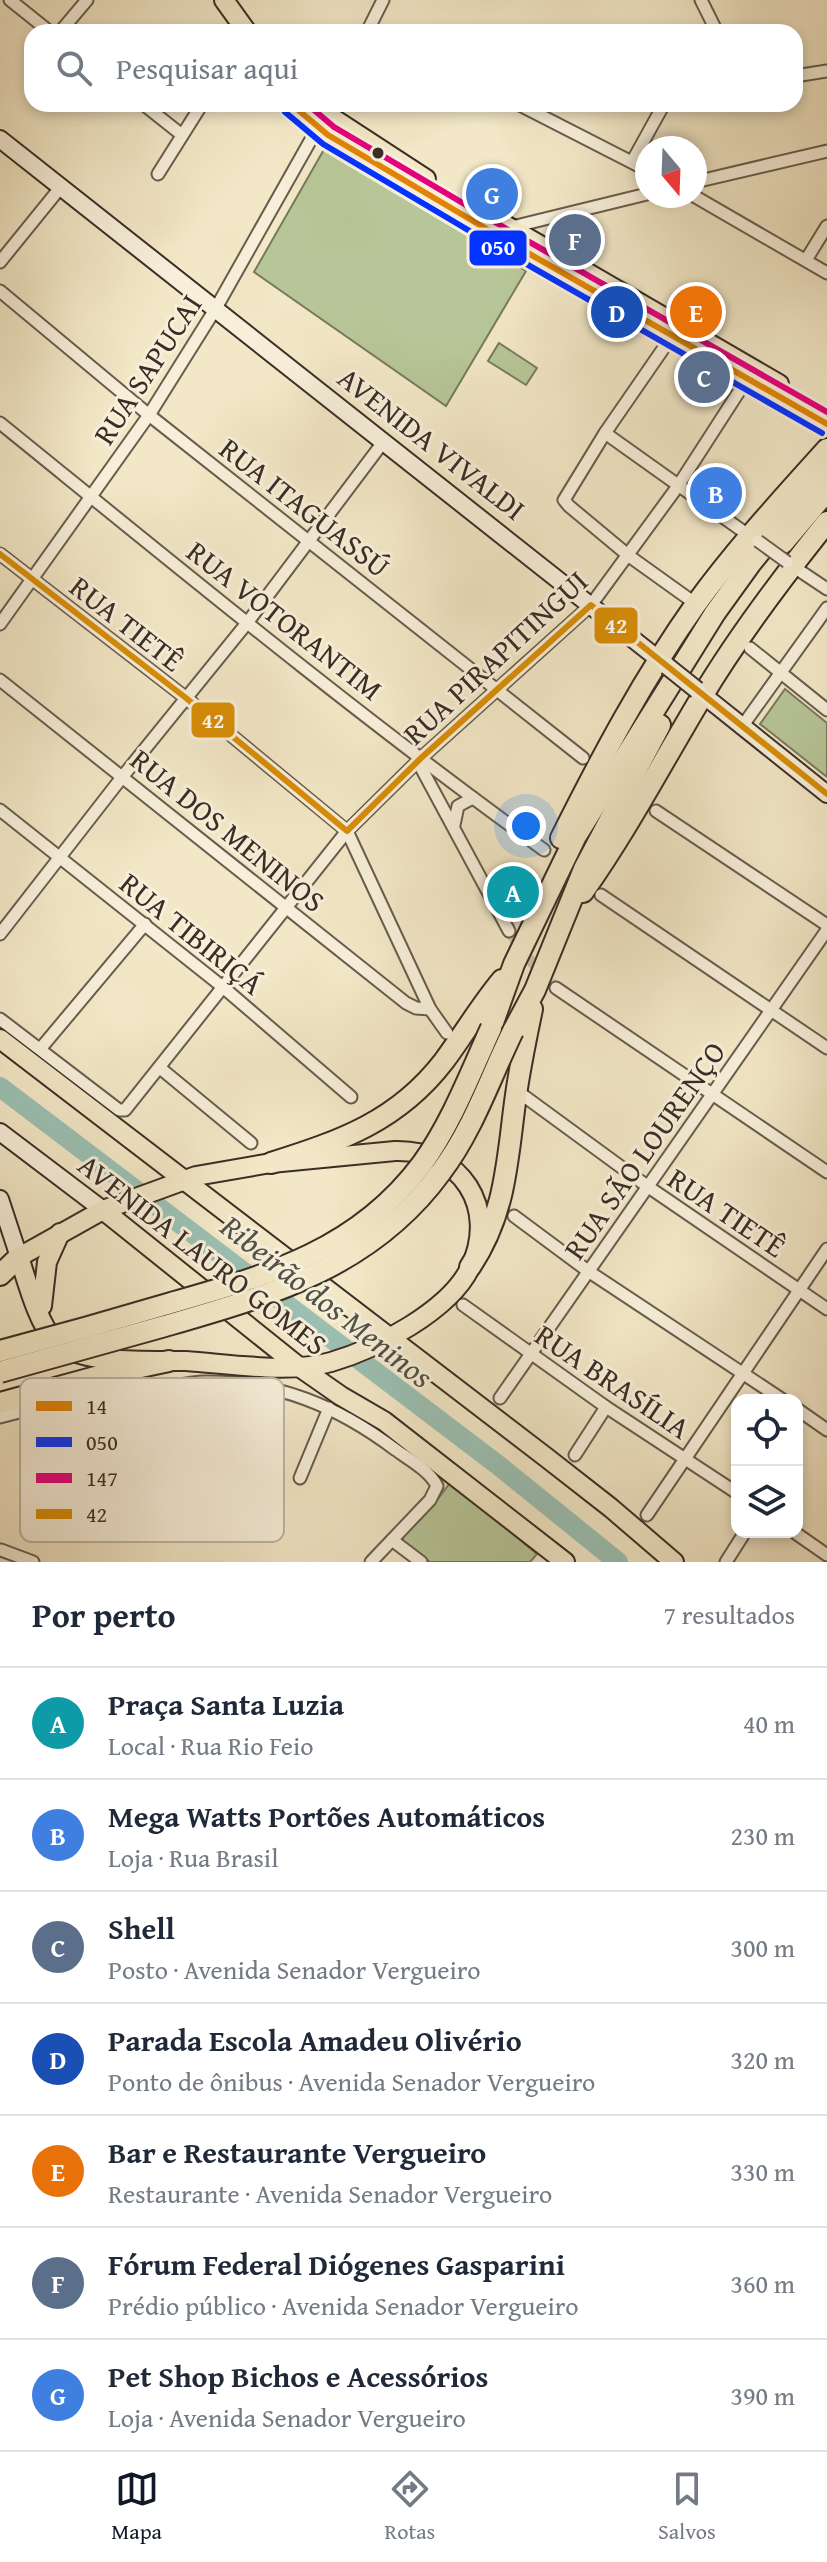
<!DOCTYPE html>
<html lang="pt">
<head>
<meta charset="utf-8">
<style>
	:root { --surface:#fff; --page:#f2f2f3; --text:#1f2937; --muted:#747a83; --line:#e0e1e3; --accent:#111827 }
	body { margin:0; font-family:"Gentium Book Plus",serif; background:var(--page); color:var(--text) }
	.controls { position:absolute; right:24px; bottom:24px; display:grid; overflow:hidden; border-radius:16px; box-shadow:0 4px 12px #0003 }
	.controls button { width:72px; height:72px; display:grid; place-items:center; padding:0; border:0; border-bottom:2px solid var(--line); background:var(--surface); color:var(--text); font:40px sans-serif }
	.compass { position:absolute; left:635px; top:136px; width:72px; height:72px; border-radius:50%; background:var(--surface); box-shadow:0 4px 12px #0003; rotate:161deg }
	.you { position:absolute; left:526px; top:826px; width:28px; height:28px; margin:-20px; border:6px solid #fff; border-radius:50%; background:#1a73e8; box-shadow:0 0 0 12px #1a73e833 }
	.badge { display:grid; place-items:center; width:52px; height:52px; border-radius:50%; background:var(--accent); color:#fff; font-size:26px; font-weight:700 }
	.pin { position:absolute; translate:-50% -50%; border:4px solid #fff; box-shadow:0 2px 8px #0006 }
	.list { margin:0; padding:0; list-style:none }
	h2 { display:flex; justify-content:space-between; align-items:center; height:104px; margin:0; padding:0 32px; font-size:34px }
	h2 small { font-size:26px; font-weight:400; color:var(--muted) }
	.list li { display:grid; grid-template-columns:52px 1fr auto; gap:24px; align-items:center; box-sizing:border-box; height:112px; padding:0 32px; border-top:2px solid var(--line) }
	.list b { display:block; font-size:30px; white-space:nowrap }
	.list p { margin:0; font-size:26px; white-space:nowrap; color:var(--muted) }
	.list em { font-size:26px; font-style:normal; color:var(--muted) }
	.icon { flex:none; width:44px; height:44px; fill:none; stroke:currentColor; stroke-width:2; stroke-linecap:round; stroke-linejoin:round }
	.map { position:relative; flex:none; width:827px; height:1562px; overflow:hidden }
	.search { position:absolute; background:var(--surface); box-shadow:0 4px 12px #0003; left:24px; right:24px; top:24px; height:88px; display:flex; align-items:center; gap:20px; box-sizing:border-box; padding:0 28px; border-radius:24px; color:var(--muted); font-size:30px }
	.sheet { height:888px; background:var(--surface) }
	nav { display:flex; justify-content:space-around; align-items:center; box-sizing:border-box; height:112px; border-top:2px solid var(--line); background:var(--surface); font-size:22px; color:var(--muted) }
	nav a { display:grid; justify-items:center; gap:4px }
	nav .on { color:var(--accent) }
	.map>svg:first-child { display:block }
	.green { fill:#b7c698; stroke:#787a5e; stroke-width:2 }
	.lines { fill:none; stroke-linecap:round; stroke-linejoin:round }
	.river { stroke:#9bc0b3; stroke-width:20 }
	.street-tunnel { stroke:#cdc2a6; stroke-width:11; stroke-dasharray:11 5.5; stroke-linecap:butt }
	.street-casing { stroke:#685c4d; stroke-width:15 }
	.secondary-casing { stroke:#3a2d25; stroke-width:20 }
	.primary-casing { stroke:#3a2d25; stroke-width:22 }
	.highway-casing { stroke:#3a2d25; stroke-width:24 }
	.street { stroke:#f7efda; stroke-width:11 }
	.secondary { stroke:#f7efda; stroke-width:16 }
	.primary { stroke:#f2e7c6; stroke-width:18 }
	.highway { stroke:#f2e7c6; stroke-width:20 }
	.street-bridge-casing { stroke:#685c4d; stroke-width:15; stroke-linecap:butt }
	.secondary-bridge-casing { stroke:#3a2d25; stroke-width:20; stroke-linecap:butt }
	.highway-bridge-casing { stroke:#3a2d25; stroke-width:24; stroke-linecap:butt }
	.street-bridge { stroke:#f7efda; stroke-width:11 }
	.secondary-bridge { stroke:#f7efda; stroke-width:16 }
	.highway-bridge { stroke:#f2e7c6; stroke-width:20 }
	.bus-1-casing { stroke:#f7efda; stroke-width:12 }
	.bus-2-casing { stroke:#f7efda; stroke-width:12 }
	.bus-3-casing { stroke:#f7efda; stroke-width:12 }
	.bus-4-casing { stroke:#f7efda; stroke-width:12 }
	.bus-1 { stroke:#e18406; stroke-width:6 }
	.bus-2 { stroke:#0432ff; stroke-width:6 }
	.bus-3 { stroke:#e5007d; stroke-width:6 }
	.bus-4 { stroke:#d88d07; stroke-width:6 }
	.bus-dot { fill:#3a2d25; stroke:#f7efda; stroke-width:3 }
	.labels { text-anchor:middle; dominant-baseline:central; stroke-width:6; stroke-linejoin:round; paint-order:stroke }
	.street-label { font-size:30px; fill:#3a2d25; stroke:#f7efda }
	.water-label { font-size:32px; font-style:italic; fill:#525248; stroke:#f7efda }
	.key { fill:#f7efda; stroke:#beb5a4; stroke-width:2 }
	.key-label { font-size:22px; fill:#3a2d25 }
	.line-badge { stroke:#f7efda; stroke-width:3 }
	.badge-label { font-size:22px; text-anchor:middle; font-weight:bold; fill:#fff }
</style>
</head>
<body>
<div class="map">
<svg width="827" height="1562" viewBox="0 0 827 1562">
	<rect width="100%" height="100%" fill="#f2e7c6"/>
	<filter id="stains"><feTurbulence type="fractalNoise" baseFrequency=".0025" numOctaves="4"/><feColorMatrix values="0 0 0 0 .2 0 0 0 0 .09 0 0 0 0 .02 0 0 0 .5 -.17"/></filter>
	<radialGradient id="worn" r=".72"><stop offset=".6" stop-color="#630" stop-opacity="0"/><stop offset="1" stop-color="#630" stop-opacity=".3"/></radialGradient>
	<g class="green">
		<polygon points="326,146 526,271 446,406 254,272"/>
		<polygon points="499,343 537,368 526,385 488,361"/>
		<polygon points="785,689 827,723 827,777 760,724"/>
		<polygon points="450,1483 537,1554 530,1562 430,1562 403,1541 403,1534 437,1500"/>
	</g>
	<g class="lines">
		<polyline class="river" points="0,1087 498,1465 618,1562"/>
		<polyline class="street-tunnel" points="509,931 530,960 556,988"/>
		<g class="street-casing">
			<g id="street">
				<polyline points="10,0 50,32"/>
				<polyline points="701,0 717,32"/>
				<polyline points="60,32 87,0"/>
				<polyline points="367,32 383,0"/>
				<polyline points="795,76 827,71"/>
				<polyline points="143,104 182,135"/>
				<polyline points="518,104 647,170"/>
				<polyline points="632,162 664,104"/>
				<polyline points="158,174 202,104"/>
				<polyline points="695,182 827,151"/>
				<polyline points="694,196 827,273"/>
				<polyline points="512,227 647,194"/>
				<polyline points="806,260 827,226"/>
				<polyline points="0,262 60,188"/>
				<polyline points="0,291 149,415 583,758"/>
				<polyline points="672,336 605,433 564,500 569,506 629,556 696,604"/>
				<path d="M0 423C179 568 357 715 544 850"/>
				<polyline points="605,433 751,537"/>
				<polyline points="0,554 186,698 347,831 430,1009 447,1033"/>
				<polyline points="791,565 827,589"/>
				<polyline points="0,624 149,415 216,308 331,104"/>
				<polyline points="750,648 827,710"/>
				<polyline points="0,680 406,1003 416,1008 430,1009"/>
				<polyline points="741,728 827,608"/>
				<polyline points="418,762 509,931"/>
				<polyline points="0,810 224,988 351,1097"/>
				<polyline points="656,811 827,925"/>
				<polyline points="454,825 458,806 473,798"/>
				<polyline points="601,895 827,1048"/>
				<polyline points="0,934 123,776 247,623 384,441"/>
				<polyline points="556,988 827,1172"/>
				<polyline points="0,1019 119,1110 125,1110 347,831 421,758 591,605 678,486 749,376"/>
				<polyline points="41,1048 145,924"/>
				<polyline points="160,1068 251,1143"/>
				<polyline points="524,1096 647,1186 827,1309"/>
				<polyline points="514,1216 588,1271 783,1400"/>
				<polyline points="463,1305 606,1407 737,1493"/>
				<path d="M102 1373C104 1379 106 1384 113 1387 136 1396 179 1383 204 1382 277 1380 339 1407 396 1450 410 1460 430 1471 437 1486L430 1500 371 1562"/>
				<polyline points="500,1398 827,930"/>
				<polyline points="797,1409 827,1430"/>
				<polyline points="0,1417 66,1400 88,1384"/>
				<polyline points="575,1455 606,1407"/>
				<polyline points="300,1478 329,1408"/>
				<polyline points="647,1515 827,1249"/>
				<polyline points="794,1532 827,1555"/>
				<polyline points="392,1540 421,1562"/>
				<polyline points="1,1550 33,1562"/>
				<polyline points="726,1562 745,1532"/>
			</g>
		</g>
		<g class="secondary-casing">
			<g id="secondary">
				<polyline points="0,139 667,666"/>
				<polyline points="697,690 827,794"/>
				<polyline points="0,1132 103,1210"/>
				<polyline points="0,1199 19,1257"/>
			</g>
		</g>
		<g class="primary-casing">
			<g id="primary">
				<polyline points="224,0 247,32"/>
				<polyline points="291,104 328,135 500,237 827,424"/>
				<polyline points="311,104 426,179"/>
				<polyline points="476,208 779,384"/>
				<polyline points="0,1039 547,1458 611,1508 674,1562"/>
				<path d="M395 1151C461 1149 499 1208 470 1268 449 1311 376 1349 331 1362 289 1374 230 1364 186 1361 152 1360 80 1366 55 1341 38 1324 27 1281 19 1257L103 1210 196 1176 271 1163Z"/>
				<polyline points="103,1210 298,1366 341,1396 384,1421 565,1562"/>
				<polyline points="42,1306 47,1262 60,1233"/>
			</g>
		</g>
		<g class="highway-casing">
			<g id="highway">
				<polyline points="783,543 827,491"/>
				<path d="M561 838C601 758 644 677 696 604 736 549 782 499 827 449"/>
				<path d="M583 892C627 830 662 763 701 698 738 636 782 578 827 522"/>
				<polyline points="491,1028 514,964 576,836 715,613 751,563 827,469"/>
				<polyline points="513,1031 535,990 584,869 660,725"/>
				<path d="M271 1163C341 1141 398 1121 444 1061 464 1034 481 1005 502 980"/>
				<path d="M470 1267C507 1212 507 1159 516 1095 520 1066 526 1038 532 1009"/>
				<polyline points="0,1275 19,1257"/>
				<polyline points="0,1403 103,1375 169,1361"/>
			</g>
		</g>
		<use href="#street" class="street"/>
		<use href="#secondary" class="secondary"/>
		<use href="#primary" class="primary"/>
		<use href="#highway" class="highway"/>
		<g class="street-bridge-casing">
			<polyline id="street-bridge" points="758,541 787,562"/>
		</g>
		<g class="secondary-bridge-casing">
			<polyline id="secondary-bridge" points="667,666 697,690"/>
		</g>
		<g class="highway-bridge-casing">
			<g id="highway-bridge">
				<path d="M0 1351C57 1336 114 1320 171 1303 269 1275 358 1250 422 1164 452 1122 470 1074 491 1028"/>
				<path d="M0 1372C55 1357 110 1341 165 1326 272 1295 372 1267 441 1172 473 1130 490 1078 513 1031"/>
			</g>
		</g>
		<use href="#street-bridge" class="street-bridge"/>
		<use href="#secondary-bridge" class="secondary-bridge"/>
		<use href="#highway-bridge" class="highway-bridge"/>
		<g class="bus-1-casing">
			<polyline id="bus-1" points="291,104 328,135 500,237 827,424"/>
		</g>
		<g class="bus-2-casing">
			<polyline id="bus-2" points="285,112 323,144 495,246 822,433"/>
		</g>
		<g class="bus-3-casing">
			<polyline id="bus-3" points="307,104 334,127 505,228 827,412"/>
		</g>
		<g class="bus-4-casing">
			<polyline id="bus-4" points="0,554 186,698 347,831 421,758 591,605 827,794"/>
		</g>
		<use href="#bus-1" class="bus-1"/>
		<use href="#bus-2" class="bus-2"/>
		<use href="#bus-3" class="bus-3"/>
		<use href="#bus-4" class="bus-4"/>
	</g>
	<circle class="bus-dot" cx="378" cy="153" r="7"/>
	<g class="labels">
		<g class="street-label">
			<text transform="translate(147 369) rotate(-57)">RUA SAPUCAI</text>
			<text transform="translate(432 443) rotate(38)">AVENIDA VIVALDI</text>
			<text transform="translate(305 507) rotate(38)">RUA ITAGUASSÚ</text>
			<text transform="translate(285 620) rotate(38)">RUA VOTORANTIM</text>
			<text transform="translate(127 623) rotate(38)">RUA TIETÊ</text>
			<text transform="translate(495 657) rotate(-43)">RUA PIRAPITINGUI</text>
			<text transform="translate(228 830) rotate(39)">RUA DOS MENINOS</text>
			<text transform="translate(192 933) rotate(39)">RUA TIBIRIÇÁ</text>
			<text transform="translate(644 1150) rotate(-55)">RUA SÃO LOURENÇO</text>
			<text transform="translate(727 1212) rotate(34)">RUA TIETÊ</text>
			<text transform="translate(203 1254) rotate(38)">AVENIDA LAURO GOMES</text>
			<text transform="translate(613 1381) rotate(34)">RUA BRASÍLIA</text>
		</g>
		<g class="water-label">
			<text transform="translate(327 1301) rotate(38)">Ribeirão dos Meninos</text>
		</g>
	</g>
	<rect x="20" y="1378" width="264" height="164" rx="12" class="key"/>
	<rect x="36" y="1401" width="36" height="10" fill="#e18406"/>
	<rect x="36" y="1437" width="36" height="10" fill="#0432ff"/>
	<rect x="36" y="1473" width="36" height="10" fill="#e5007d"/>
	<rect x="36" y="1509" width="36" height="10" fill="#d88d07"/>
	<g class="key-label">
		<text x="86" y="1414">14</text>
		<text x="86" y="1450">050</text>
		<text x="86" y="1486">147</text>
		<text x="86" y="1522">42</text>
	</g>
	<g class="line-badge">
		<rect x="468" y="229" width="60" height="38" rx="8" fill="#0432ff"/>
		<rect x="593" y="606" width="46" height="39" rx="8" fill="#d88d07"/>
		<rect x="190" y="701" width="46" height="38" rx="8" fill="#d88d07"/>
	</g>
	<g class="badge-label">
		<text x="498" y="255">050</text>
		<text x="616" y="633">42</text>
		<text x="213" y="728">42</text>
	</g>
	<rect width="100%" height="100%" filter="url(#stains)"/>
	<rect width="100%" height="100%" fill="url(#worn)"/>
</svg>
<div class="controls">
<button><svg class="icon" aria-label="locate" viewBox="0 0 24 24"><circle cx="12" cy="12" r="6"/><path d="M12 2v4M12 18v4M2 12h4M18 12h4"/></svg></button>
<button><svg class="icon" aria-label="layers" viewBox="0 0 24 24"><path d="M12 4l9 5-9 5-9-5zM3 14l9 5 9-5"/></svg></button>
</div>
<svg class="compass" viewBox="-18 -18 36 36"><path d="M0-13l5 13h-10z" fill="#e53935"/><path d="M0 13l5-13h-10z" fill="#747a83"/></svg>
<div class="you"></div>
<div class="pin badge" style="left:513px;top:892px;background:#0f9aa8">A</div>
<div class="pin badge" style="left:716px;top:493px;background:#3f7fe0">B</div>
<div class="pin badge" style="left:704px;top:377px;background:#5c6f8a">C</div>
<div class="pin badge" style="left:617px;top:312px;background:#1a4fb4">D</div>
<div class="pin badge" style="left:696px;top:312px;background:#e8710a">E</div>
<div class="pin badge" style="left:575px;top:240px;background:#5c6f8a">F</div>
<div class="pin badge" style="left:492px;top:194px;background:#3f7fe0">G</div>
<div class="search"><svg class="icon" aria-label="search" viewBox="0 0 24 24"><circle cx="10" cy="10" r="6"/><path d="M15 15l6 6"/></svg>Pesquisar aqui</div>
</div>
<section class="sheet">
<h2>Por perto<small>7 resultados</small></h2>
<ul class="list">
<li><span class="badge" style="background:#0f9aa8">A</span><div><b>Praça Santa Luzia</b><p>Local · Rua Rio Feio</p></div><em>40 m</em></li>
<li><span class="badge" style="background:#3f7fe0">B</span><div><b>Mega Watts Portões Automáticos</b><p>Loja · Rua Brasil</p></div><em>230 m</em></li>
<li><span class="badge" style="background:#5c6f8a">C</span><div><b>Shell</b><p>Posto · Avenida Senador Vergueiro</p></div><em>300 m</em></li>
<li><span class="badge" style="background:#1a4fb4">D</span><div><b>Parada Escola Amadeu Olivério</b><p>Ponto de ônibus · Avenida Senador Vergueiro</p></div><em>320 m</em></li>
<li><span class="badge" style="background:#e8710a">E</span><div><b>Bar e Restaurante Vergueiro</b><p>Restaurante · Avenida Senador Vergueiro</p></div><em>330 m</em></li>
<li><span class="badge" style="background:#5c6f8a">F</span><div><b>Fórum Federal Diógenes Gasparini</b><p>Prédio público · Avenida Senador Vergueiro</p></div><em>360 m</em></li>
<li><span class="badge" style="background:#3f7fe0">G</span><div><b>Pet Shop Bichos e Acessórios</b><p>Loja · Avenida Senador Vergueiro</p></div><em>390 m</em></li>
</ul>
</section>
<nav>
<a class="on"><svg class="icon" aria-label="map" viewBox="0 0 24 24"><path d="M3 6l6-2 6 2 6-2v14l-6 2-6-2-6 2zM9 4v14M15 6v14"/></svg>Mapa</a>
<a><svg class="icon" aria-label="directions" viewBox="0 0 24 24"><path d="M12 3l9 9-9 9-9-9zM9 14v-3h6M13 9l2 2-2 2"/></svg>Rotas</a>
<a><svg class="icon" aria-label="saved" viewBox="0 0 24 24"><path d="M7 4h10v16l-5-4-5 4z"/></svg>Salvos</a>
</nav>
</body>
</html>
